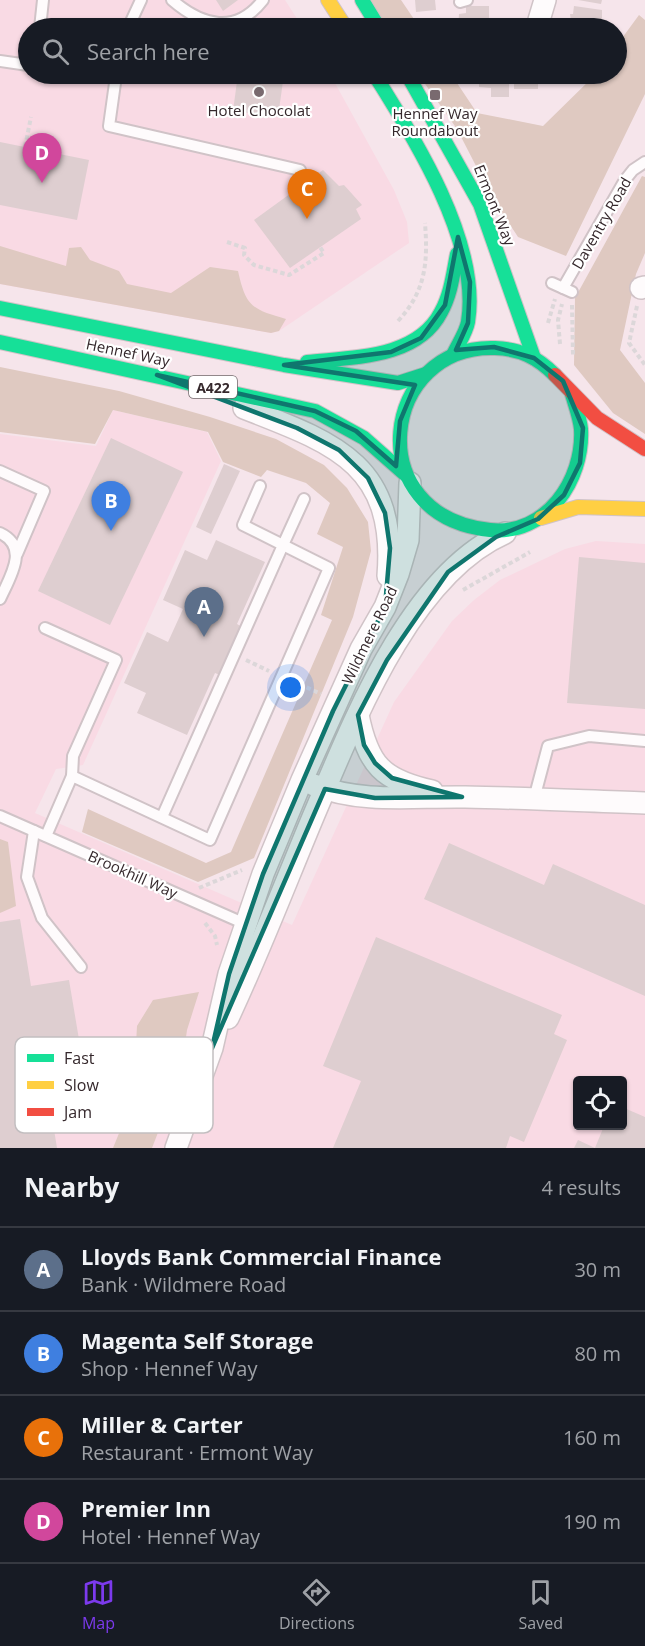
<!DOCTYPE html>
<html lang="en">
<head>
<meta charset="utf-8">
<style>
	:root { --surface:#171b24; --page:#20242c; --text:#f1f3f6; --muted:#9ea1a6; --line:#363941; --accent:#7c3aed }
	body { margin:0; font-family:"Open Sans",sans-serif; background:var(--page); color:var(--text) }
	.controls { position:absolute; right:18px; bottom:18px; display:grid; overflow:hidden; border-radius:6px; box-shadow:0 2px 4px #0004 }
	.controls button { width:54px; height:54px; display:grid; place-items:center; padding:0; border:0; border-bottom:2px solid var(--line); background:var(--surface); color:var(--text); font:30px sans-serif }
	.you { position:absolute; left:291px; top:688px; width:21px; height:21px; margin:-15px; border:4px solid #fff; border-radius:50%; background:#1a73e8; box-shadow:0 0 0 9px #1a73e833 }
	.badge { display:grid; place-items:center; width:39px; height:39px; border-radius:50%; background:var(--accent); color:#fff; font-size:20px; font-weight:700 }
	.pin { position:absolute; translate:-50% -50px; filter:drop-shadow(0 2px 3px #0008) }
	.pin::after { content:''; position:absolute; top:32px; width:21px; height:18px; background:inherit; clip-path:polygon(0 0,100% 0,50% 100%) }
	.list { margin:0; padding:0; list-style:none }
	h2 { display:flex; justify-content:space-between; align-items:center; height:78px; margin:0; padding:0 24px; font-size:26px }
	h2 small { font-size:20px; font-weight:400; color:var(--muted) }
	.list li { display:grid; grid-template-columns:39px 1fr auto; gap:18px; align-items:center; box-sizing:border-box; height:84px; padding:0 24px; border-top:2px solid var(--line) }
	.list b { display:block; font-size:22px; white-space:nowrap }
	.list p { margin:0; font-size:20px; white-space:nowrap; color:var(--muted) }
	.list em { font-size:20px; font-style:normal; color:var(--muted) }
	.icon { flex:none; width:33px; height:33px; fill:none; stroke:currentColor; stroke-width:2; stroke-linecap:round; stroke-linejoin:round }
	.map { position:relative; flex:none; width:645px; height:1148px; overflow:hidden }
	.search { position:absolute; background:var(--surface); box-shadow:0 2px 4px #0004; left:18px; right:18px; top:18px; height:66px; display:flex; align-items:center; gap:15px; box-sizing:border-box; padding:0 21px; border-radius:33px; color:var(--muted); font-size:22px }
	.sheet { height:414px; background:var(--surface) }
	nav { display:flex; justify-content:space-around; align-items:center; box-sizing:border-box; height:84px; border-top:2px solid var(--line); background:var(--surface); font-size:16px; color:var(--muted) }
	nav a { display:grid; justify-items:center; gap:3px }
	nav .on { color:var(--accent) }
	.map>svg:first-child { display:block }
	.built { fill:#f9dae4; fill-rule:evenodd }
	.green { fill:#dfc9c1 }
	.building { fill:#deced0 }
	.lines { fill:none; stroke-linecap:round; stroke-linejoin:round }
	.lane-casing { stroke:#d0c3c7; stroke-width:14 }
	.street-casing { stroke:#d0c3c7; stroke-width:24 }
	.fast-casing { stroke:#d0c3c7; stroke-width:16 }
	.slow-casing { stroke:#d0c3c7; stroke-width:16 }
	.jam-casing { stroke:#d0c3c7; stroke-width:16 }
	.path { stroke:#dcd7d9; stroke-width:4; stroke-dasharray:4.5 3; stroke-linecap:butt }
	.lane { stroke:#fefbfc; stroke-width:10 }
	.street { stroke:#fefbfc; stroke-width:21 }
	.fast { stroke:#16e098; stroke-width:14 }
	.slow { stroke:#ffcf43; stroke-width:14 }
	.jam { stroke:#f24e42; stroke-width:14 }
	.marked { fill:#0f766e; fill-opacity:0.2; stroke:#0f766e; stroke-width:4.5; stroke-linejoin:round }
	.poi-dot { fill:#796a6f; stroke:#fff; stroke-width:2 }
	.labels { text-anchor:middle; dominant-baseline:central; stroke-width:4.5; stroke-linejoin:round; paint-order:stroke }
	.shield { fill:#fff; stroke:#72686b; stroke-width:1.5 }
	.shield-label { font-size:14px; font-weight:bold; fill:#35282c }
	.poi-label { font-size:15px; fill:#35282c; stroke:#fff }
	.street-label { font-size:15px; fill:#35282c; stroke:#fff }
	.key { fill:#fff; stroke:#c2bec0; stroke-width:1.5 }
	.key-label { font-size:16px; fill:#35282c }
</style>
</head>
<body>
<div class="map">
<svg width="645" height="1148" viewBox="0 0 645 1148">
	<rect width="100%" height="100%" fill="#f6e5eb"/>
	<g class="built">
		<polygon points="0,0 285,0 303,28 28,28 28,74 330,74 394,190 407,222 409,243 279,331 271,333 0,284"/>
		<path d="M113 410 207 432 221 461 83 765 56 769 35 813 292 925 394 702 452 621 474 600 500 580 565 549 596 541 645 544V1148H0V434L96 446ZM578 1080H622V1126H578Z"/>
	</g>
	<g class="green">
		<polygon points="370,0 401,0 420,28 388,28"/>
		<polygon points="639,15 645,20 645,94 566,256 518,237 493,199 457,129 418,74 451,74 477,113 543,126 596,74 616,74 617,45"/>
		<polygon points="642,176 645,177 645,253 636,274 620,350 645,383 645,434 613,413 574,365 575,298"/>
		<path d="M0 246 66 266 69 248 81 247 90 260 119 271 127 284 171 293 210 267 238 271C246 307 252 309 286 319L279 331 271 333 0 284Z"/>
		<polygon points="0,367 119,391 210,417 276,439 324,465 347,488 368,522 371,551 353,617 254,858 198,882 82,832 88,809 206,863 231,852 332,620 321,615 343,547 317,534 330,503 306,483 267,470 261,477 223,462 208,432 113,410 95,444 0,432"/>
		<polygon points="0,839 8,842 16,906 0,913"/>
		<polygon points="199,992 187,1030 181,1073 152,1148 113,1148 133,1099 137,1026 153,1000"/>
	</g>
	<g class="building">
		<polygon points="216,0 238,0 223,11"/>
		<polygon points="415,0 435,0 436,10 416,12"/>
		<polygon points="578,0 602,0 601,4"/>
		<polygon points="466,6 489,6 489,18 485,18 487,28 458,28 459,14 466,13"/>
		<polygon points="574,6 602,10 602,21 608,22 608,28 572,28 570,14 573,14"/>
		<polygon points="238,74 284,74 278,117 233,111"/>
		<polygon points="479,74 509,74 509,97 491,97 491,88 479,87"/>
		<rect x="514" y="74" width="24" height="15"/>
		<polygon points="548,74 573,74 573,81 548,80"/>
		<polygon points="0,142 89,160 77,220 0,205"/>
		<polygon points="323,170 339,186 344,185 362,205 356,209 361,219 290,268 254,220"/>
		<polygon points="111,438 183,472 110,625 38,591"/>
		<polygon points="224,464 240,471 211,534 196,527"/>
		<polygon points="216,540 265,562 237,624 242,627 220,675 215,673 187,735 137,713 146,693 124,683 147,632 168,642 183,609 163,600 185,550 207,560"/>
		<polygon points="579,557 645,563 645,709 567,703"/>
		<polygon points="449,843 544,885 553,864 645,905 645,996 424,899"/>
		<polygon points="20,919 31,986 69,980 87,1087 48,1093 57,1148 0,1148 0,922"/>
		<polygon points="376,937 562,1015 554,1034 567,1040 524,1142 510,1136 506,1148 333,1148 361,1081 323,1066"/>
		<polygon points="622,1107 645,1117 645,1148 574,1148 578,1140 595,1148 604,1126 622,1126"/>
	</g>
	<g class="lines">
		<g class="lane-casing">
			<g id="lane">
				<path d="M172 0C202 26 236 35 263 0"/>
				<polyline points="460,2 467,0"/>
				<polyline points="40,28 43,0"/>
				<polyline points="128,28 141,0"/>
				<polyline points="0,61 28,65"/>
				<polyline points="96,74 116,76 109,126 300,170"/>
				<polyline points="552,283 572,292"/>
				<polyline points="563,288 625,180 633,170 645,162"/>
				<polyline points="0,471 44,491 17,554"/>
				<path d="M0 533C30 547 10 577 0 599"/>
				<polyline points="45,628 116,660 73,756 72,776"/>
				<polyline points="534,799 548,746 589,736 645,741"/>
				<polyline points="0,816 250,926"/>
				<polyline points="162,817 283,545 243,525 260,486"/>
				<polyline points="34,831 27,877 42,918 81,967"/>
				<polyline points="46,836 72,776 210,840 329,568 283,545 304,499"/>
			</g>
		</g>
		<g class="street-casing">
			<g id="street">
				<polyline points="539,20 545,0"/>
				<polyline points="641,288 645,287"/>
				<path d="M244 408C334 443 397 464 388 576"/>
				<path d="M358 715C368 765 382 780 432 791"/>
				<path d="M314 785C363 804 414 796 465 797 525 798 585 801 645 803"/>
				<path d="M228 1018C259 952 285 884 313 817 352 726 409 575 505 533"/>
				<polyline points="176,1148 212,1048 229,974 263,874 302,780 361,649 385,607 398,574 408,540 410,483"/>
			</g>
		</g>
		<g class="fast-casing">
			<g id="fast">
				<polyline points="362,0 379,28"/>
				<path d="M374 74C414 137 481 244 468 322 466 333 458 344 453 355"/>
				<polyline points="407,74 480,204 534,358"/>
				<polyline points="0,308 284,365 398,383 426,374"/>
				<polyline points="0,342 315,411 364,438 406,475"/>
				<path d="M307 362C352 357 417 359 441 312 451 294 453 274 457 254"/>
				<path d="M555 375C537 357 520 349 495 348 381 344 358 516 490 530 546 536 584 480 581 429 580 418 575 405 572 394"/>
			</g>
		</g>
		<g class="slow-casing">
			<g id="slow">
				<polyline points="328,0 346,28"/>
				<polyline points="541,518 578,507 645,509"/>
			</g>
		</g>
		<g class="jam-casing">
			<polyline id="jam" points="555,375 597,418 645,449"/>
		</g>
		<g class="path">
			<polyline points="25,147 31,117"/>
			<polyline points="227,242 245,248 244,255 254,265 289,275 324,253 320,247"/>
			<polyline points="572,305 573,355"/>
			<polyline points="637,306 629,343 645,365"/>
			<path d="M398 321C426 291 428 262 425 223"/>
			<polyline points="548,323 555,299"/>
			<polyline points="560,344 558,320 562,304"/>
			<polyline points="463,590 530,552"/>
			<polyline points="246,660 269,671"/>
			<polyline points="293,681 321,694"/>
			<polyline points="199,888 242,870"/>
			<polyline points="205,923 215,936 217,945"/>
		</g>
		<use href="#lane" class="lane"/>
		<use href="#street" class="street"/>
		<use href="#fast" class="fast"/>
		<use href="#slow" class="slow"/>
		<use href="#jam" class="jam"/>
	</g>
	<path class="marked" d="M458 237 470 282 468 323 456 350 494 347 534 358 563 381 583 428 580 463 564 495 538 519 496 537 448 572 387 660 358 715 364 745 375 763 392 778 462 797 375 798 325 789 212 1048 229 974 263 874 333 711 385 607 390 548 385 513 368 478 339 450 297 428 157 375 315 411 356 431 396 466 400 421 415 385 284 365 391 352 421 338 445 305Z"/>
	<g class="poi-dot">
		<circle cx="259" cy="92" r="6"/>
		<rect x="429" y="89" width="12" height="12" rx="3"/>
	</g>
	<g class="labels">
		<rect class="shield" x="189" y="376" width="48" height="22" rx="4.5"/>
		<g class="shield-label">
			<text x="213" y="387">A422</text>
		</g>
		<g class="poi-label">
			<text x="259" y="110">Hotel Chocolat</text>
			<text x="435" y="113">Hennef Way<tspan x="435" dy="17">Roundabout</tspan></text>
		</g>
		<g class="street-label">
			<text transform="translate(495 205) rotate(68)">Ermont Way</text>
			<text transform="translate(601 223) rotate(-60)">Daventry Road</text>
			<text transform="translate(128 352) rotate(12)">Hennef Way</text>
			<text transform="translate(369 635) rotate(-64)">Wildmere Road</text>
			<text transform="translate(133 874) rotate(24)">Brookhill Way</text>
		</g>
	</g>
	<rect x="15" y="1037" width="198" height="96" rx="9" class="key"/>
	<rect x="27" y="1054" width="27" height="8" fill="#16e098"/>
	<rect x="27" y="1081" width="27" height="8" fill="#ffcf43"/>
	<rect x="27" y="1108" width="27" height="8" fill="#f24e42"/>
	<g class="key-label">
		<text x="64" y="1064">Fast</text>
		<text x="64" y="1091">Slow</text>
		<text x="64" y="1118">Jam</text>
	</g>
</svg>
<div class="controls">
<button><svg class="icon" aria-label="locate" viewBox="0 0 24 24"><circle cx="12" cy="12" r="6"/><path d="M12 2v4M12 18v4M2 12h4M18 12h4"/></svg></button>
</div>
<div class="you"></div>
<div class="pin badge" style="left:204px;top:637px;background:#5c6f8a">A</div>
<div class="pin badge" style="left:111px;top:531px;background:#3f7fe0">B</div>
<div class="pin badge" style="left:307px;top:219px;background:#e8710a">C</div>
<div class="pin badge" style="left:42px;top:183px;background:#d1479c">D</div>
<div class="search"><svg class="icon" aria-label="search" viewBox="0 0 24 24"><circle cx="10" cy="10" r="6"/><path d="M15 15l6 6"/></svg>Search here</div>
</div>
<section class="sheet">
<h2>Nearby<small>4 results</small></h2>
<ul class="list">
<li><span class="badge" style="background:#5c6f8a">A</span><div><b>Lloyds Bank Commercial Finance</b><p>Bank · Wildmere Road</p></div><em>30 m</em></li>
<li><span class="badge" style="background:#3f7fe0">B</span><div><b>Magenta Self Storage</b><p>Shop · Hennef Way</p></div><em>80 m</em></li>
<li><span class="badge" style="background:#e8710a">C</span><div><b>Miller &amp; Carter</b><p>Restaurant · Ermont Way</p></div><em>160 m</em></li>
<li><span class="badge" style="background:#d1479c">D</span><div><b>Premier Inn</b><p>Hotel · Hennef Way</p></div><em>190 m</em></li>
</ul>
</section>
<nav>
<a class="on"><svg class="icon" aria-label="map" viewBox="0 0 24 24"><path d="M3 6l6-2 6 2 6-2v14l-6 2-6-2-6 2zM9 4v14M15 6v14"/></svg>Map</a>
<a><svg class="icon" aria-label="directions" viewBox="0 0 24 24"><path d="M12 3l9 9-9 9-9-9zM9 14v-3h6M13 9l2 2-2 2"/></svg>Directions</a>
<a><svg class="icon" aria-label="saved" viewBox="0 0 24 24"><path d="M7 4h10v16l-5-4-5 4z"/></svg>Saved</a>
</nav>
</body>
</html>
